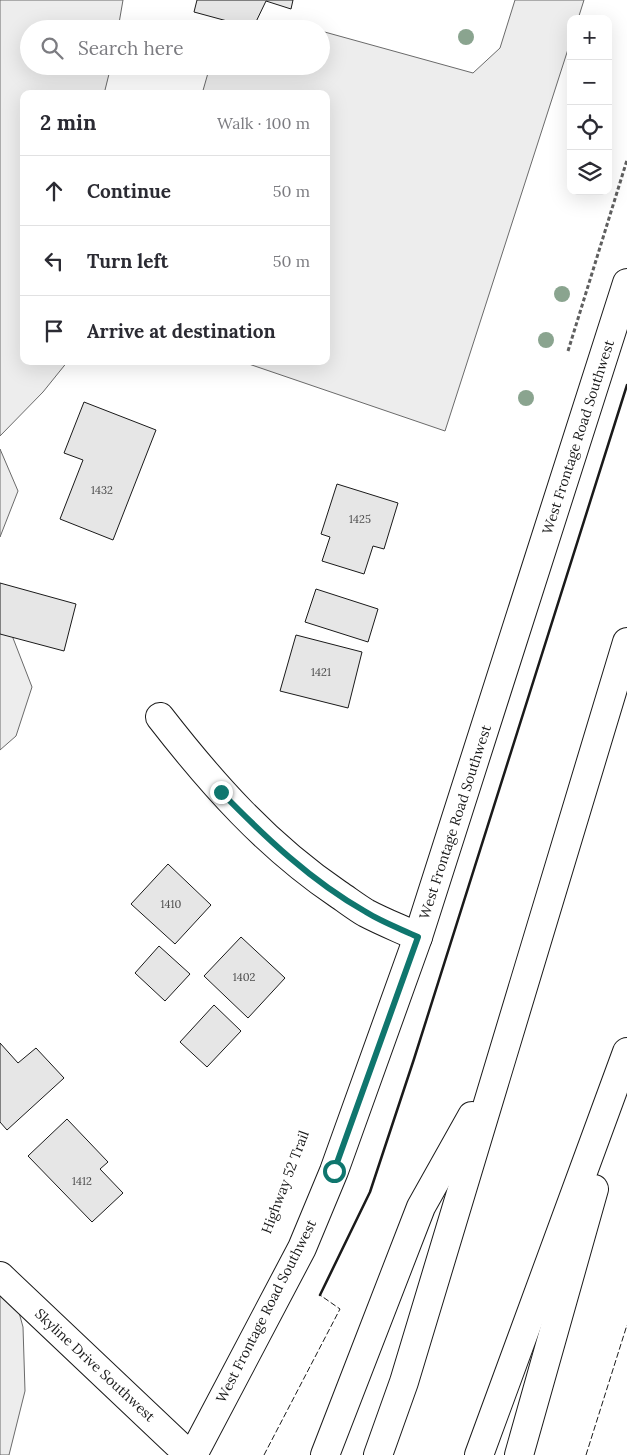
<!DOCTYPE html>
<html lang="en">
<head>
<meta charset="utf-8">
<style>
	:root { --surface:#fff; --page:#f2f2f3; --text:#2b2b33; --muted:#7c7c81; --line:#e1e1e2 }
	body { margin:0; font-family:Lora,serif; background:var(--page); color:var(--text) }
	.controls { position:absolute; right:15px; top:15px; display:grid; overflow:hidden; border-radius:10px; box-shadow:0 5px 20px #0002 }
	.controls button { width:45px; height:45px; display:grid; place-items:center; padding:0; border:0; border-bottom:1px solid var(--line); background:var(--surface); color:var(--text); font:25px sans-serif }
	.stop { position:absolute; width:15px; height:15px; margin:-11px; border:4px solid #0f766e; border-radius:50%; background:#fff }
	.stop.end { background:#0f766e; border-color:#fff; box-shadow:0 1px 5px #0008 }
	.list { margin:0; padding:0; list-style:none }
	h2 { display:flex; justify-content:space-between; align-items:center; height:65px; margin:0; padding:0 20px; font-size:21px }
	h2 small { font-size:16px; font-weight:400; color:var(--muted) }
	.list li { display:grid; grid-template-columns:32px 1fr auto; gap:15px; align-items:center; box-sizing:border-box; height:70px; padding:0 20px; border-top:1px solid var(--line) }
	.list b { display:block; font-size:19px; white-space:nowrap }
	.list em { font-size:16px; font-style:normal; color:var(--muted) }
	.icon { flex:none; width:28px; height:28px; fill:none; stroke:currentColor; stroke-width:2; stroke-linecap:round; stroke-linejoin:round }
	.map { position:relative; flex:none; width:627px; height:1455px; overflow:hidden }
	.search { position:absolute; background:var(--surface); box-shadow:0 5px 20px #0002; left:20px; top:20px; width:310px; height:55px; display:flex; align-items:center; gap:12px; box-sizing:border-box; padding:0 18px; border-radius:28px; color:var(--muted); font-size:19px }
	.panel { position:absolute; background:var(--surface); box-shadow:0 5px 20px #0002; left:20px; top:90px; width:310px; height:275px; border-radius:10px }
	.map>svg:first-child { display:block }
	.built { fill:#ededed; stroke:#6a6a6a }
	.building { fill:#e6e6e6; stroke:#1a1a1a }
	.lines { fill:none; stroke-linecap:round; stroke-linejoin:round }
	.minor-casing { stroke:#1a1a1a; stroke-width:30 }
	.highway-casing { stroke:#1a1a1a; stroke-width:30 }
	.path { stroke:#5f5f5f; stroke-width:3; stroke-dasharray:4 2.5; stroke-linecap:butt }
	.minor { stroke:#fff; stroke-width:28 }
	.highway { stroke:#fff; stroke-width:28 }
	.fence { stroke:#1a1a1a; stroke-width:1; stroke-dasharray:6 2.5; stroke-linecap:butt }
	.wall { stroke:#1a1a1a; stroke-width:2.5 }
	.tree { fill:#8aa48f }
	.route { stroke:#0f766e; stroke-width:6 }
	.labels { text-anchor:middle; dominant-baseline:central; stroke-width:4; stroke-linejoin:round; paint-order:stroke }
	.number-label { font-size:11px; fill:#4d4d4d }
	.street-label { font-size:14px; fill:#1a1a1a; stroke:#fff }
</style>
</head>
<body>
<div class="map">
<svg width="627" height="1455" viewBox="0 0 627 1455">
	<rect width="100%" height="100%" fill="#fff"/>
	<g class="built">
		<polygon points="0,0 123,0 118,29 29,29 29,66 111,66 104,94 24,94 24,361 68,361 43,392 0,436"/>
		<polygon points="515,0 584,0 578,19 571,19 571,40 445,431 240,361 326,361 326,94 202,94 210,66 321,66 321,31 473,73 500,48"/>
		<polygon points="0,449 18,491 0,537"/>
		<polygon points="0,600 6,620 32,687 16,736 0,750"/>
		<polygon points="0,1270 12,1287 23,1327 25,1391 9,1455 0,1455"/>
	</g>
	<g class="building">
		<polygon points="197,0 293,0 291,9 266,1 253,28 194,12"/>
		<polygon points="84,402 156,430 113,540 60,519 83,460 64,453"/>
		<polygon points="337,484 398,503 384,549 373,546 364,574 322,561 330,537 321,534"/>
		<polygon points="0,583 76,604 64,651 0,634"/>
		<polygon points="316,589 378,609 368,642 305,622"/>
		<polygon points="296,635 362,652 348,708 280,691"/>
		<polygon points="168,864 211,905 175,944 131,904"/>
		<polygon points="241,937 285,978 248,1018 204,976"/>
		<polygon points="159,946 190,974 165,1001 135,973"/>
		<polygon points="214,1005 241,1031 207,1067 180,1042"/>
		<polygon points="0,1043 18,1063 36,1048 64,1078 7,1130 0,1122"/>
		<polygon points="67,1119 108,1162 100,1169 123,1193 92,1222 28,1156"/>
	</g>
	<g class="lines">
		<g class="minor-casing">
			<g id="minor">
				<path d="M160 717C212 784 267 846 338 894 347 900 356 907 366 913 383 922 401 929 418 937"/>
				<polyline points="0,1276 189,1455"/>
				<polyline points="193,1455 302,1248 334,1171 418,937 627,283"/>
			</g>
		</g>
		<g class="highway-casing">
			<g id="highway">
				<polyline points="325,1455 421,1207 472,1116"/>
				<polyline points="378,1455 404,1382 627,642"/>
				<polyline points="479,1455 627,1052"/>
				<polyline points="519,1455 594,1189"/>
			</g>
		</g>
		<polyline class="path" points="568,351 627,160"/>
		<use href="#minor" class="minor"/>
		<use href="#highway" class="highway"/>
		<g class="fence">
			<polyline points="264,1455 340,1309 320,1295"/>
			<polyline points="586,1455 627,1325"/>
		</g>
		<polyline class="wall" points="320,1295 370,1192 414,1059 627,385"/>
	</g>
	<g class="tree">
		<circle cx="466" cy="37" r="8"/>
		<circle cx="562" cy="294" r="8"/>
		<circle cx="546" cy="340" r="8"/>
		<circle cx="526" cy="398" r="8"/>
	</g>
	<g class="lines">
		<path class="route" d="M221 792C265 837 311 881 366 912 382 922 401 929 418 937L334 1171"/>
	</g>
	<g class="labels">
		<g class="number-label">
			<text x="102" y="490">1432</text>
			<text x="360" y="519">1425</text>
			<text x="321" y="672">1421</text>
			<text x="171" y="904">1410</text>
			<text x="244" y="977">1402</text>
			<text x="82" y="1181">1412</text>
		</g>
		<g class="street-label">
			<text transform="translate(578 437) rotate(-72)">West Frontage Road Southwest</text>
			<text transform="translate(455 822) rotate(-72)">West Frontage Road Southwest</text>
			<text transform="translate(285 1182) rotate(-69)">Highway 52 Trail</text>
			<text transform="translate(266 1311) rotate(-63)">West Frontage Road Southwest</text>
			<text transform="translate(95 1365) rotate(43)">Skyline Drive Southwest</text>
		</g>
	</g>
</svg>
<div class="controls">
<button>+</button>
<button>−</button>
<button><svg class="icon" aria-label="locate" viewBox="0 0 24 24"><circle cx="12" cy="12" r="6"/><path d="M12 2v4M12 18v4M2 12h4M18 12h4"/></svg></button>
<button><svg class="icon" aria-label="layers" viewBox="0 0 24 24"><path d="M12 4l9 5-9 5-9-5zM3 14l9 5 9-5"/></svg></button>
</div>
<div class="stop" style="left:334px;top:1171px"></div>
<div class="stop end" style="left:221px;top:792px"></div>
<div class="search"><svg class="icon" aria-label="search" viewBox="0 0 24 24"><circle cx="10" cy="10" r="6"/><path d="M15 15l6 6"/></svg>Search here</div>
<section class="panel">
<h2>2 min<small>Walk · 100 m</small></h2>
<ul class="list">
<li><svg class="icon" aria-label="ahead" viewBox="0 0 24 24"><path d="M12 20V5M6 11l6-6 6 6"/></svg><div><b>Continue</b></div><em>50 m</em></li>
<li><svg class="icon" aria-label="left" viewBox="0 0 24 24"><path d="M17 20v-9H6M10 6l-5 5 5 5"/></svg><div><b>Turn left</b></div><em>50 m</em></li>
<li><svg class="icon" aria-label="arrive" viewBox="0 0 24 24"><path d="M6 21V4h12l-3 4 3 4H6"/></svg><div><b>Arrive at destination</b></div></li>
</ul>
</section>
</div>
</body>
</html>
